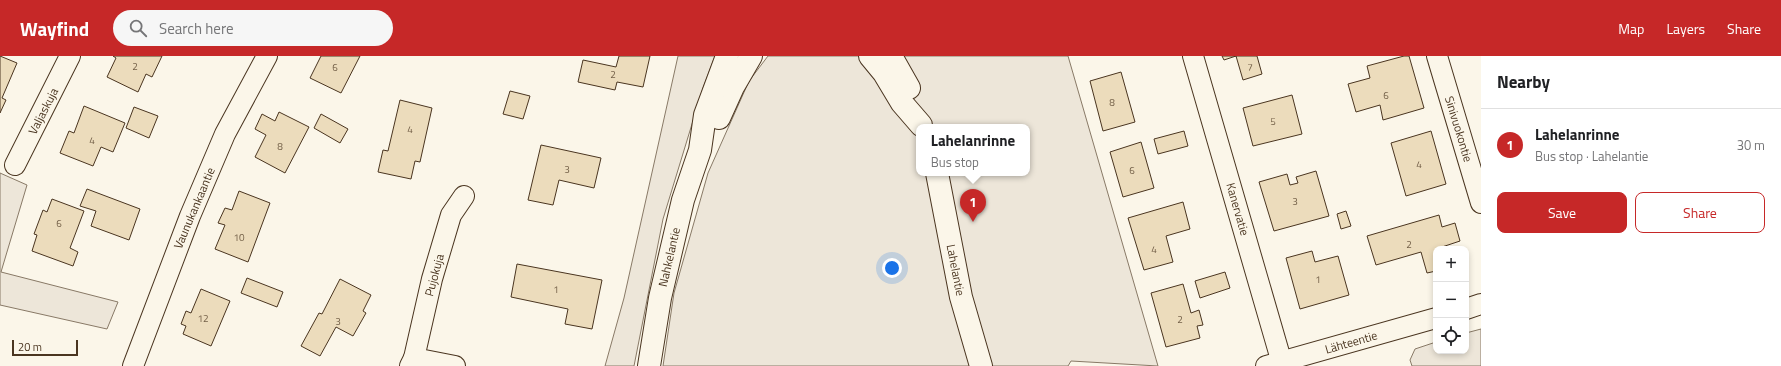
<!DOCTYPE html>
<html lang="en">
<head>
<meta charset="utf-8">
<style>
	:root { --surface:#fff; --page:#f6f6f6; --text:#202124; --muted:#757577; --line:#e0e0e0; --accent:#c62828 }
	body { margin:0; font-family:"Titillium Web",sans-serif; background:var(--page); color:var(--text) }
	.controls { position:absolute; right:12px; bottom:12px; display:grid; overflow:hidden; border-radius:8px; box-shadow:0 2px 6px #0003 }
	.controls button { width:36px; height:36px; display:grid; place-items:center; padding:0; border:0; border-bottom:1px solid var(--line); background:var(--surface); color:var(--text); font:20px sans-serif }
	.scale { position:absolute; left:12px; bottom:10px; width:66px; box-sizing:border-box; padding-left:4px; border:2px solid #4a3520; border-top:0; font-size:11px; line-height:14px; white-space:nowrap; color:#4a3520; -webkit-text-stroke:3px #fbf6e9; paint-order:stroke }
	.you { position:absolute; left:892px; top:212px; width:14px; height:14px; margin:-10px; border:3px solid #fff; border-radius:50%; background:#1a73e8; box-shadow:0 0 0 6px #1a73e833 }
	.badge { display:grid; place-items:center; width:26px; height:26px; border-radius:50%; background:var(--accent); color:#fff; font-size:13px; font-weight:700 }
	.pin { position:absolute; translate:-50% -33px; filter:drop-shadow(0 1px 2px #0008) }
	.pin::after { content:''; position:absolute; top:21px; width:14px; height:12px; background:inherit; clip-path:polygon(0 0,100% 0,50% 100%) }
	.popup { position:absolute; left:916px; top:68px; width:114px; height:52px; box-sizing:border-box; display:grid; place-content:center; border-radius:8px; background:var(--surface); filter:drop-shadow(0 1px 3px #0005); font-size:13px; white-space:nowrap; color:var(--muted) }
	.popup b { font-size:15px; color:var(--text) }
	.popup::after { content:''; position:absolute; left:50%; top:100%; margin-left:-8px; border:8px solid transparent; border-top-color:var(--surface) }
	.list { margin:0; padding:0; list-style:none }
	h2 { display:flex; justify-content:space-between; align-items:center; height:52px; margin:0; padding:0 16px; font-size:17px }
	h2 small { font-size:13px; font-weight:400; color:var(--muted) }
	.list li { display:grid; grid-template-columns:26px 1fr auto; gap:12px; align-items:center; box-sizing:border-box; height:72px; padding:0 16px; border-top:1px solid var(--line) }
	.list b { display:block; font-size:15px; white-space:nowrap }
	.list p { margin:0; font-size:13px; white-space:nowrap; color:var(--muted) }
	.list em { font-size:13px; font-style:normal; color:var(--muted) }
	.actions { display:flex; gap:8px; padding:12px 16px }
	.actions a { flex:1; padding:9px 0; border:1px solid var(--accent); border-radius:8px; text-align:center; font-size:14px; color:var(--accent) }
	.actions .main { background:var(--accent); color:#fff }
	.icon { flex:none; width:22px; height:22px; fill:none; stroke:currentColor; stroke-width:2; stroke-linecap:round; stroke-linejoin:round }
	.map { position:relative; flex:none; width:1481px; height:310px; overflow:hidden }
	header { display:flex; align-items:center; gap:24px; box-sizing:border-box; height:56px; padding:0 20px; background:var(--accent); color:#fff }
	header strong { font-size:19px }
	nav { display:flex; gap:22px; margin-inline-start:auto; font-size:14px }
	.search { width:280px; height:36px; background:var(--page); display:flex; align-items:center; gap:10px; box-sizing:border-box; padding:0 14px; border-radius:22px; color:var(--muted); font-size:15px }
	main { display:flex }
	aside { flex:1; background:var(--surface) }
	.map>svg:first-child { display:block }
	.green { fill:#ede6d9; stroke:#887966; fill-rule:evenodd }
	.building { fill:#ecdcbc; stroke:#4a3520 }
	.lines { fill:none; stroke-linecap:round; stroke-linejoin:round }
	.street-casing { stroke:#4a3520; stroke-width:22 }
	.secondary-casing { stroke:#4a3520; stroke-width:24 }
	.street { stroke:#fbf6e9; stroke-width:20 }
	.secondary { stroke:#fbf6e9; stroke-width:22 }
	.labels { text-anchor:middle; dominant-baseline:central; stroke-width:3; stroke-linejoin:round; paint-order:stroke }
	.number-label { font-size:10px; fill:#725f47 }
	.street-label { font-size:12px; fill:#4a3520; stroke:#fbf6e9 }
</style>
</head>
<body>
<header>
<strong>Wayfind</strong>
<div class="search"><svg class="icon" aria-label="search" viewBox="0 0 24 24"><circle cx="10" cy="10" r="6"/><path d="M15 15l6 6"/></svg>Search here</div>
<nav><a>Map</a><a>Layers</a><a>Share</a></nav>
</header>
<main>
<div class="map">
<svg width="1481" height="310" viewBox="0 0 1481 310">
	<rect width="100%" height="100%" fill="#fbf6e9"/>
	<g class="green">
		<polygon points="678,0 715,0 703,32 663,163 634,310 605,310 624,242"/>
		<path d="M768 0H1068L1158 310 1071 305 1068 310H663L674 237 708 117 749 25ZM919 71H1027V117H919Z"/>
		<polygon points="0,117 27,129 1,216 118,246 107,273 0,249"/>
		<polygon points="1481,273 1481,310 1412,310 1410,304 1415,293 1436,286 1436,295 1466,295 1466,277"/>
	</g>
	<g class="building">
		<polygon points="0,0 17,7 2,42 6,44 0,57"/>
		<polygon points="162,0 152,21 146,18 138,36 107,21 116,2 113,0"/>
		<polygon points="321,0 360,0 341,37 310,22"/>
		<polygon points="619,0 650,0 643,31 617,26 615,34 578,26 583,4 616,11"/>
		<polygon points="1222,0 1257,0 1262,18 1243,24 1236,0 1224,4"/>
		<polygon points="1404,0 1409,0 1424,52 1383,64 1380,49 1356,56 1348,28 1370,22 1367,10"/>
		<polygon points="1121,16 1135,66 1103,75 1090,25"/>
		<polygon points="510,35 530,40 523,63 503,58"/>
		<polygon points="1292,39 1302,78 1253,90 1243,52"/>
		<polygon points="400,44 432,52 420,106 415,105 411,123 378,116 383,94 388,95"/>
		<polygon points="84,50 125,67 113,96 101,91 93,110 60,97 69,75 74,77"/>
		<polygon points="134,51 158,60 149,82 126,72"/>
		<polygon points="279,56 309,71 285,117 255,101 266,79 255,73 262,58 275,65"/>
		<polygon points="321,58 348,73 340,87 314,72"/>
		<polygon points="1184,75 1188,90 1158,98 1154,83"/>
		<polygon points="1431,75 1446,128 1406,140 1391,87"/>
		<polygon points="1141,86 1154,132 1123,141 1110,96"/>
		<polygon points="541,89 601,102 594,132 559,124 553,149 528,144"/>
		<polygon points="1316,115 1329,160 1274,175 1259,126 1287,118 1290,129 1298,127 1296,121"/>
		<polygon points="87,133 140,153 129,184 91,170 96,155 80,150"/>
		<polygon points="239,135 270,147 248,206 215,193 225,169 218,167 225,152 232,154"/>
		<polygon points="52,143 84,155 70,192 78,196 73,210 32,195 37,179 34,178 43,154 47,156"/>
		<polygon points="1183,146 1190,173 1166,180 1173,206 1144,214 1128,162"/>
		<polygon points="1346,155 1351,170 1341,173 1337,158"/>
		<polygon points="1439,159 1442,171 1455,167 1460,185 1436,193 1436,215 1427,217 1421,196 1376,209 1367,180"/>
		<polygon points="1312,195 1315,206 1338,200 1349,239 1300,253 1286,202"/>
		<polygon points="517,208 602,224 592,273 565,268 568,253 511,241"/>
		<polygon points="1225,216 1230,232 1200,242 1195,225"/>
		<polygon points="247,222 283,236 277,251 241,237"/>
		<polygon points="340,223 371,239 363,255 366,257 353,280 336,271 320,300 301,290 319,257 322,258"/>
		<polygon points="1183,228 1191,257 1199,254 1203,269 1197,270 1200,282 1166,291 1151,237"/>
		<polygon points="201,233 230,245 211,290 183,278 186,270 181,268 186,255 191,257"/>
	</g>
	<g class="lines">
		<g class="street-casing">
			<g id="street">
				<polyline points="1193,0 1282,307"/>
				<polyline points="1437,0 1481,147"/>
				<polyline points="15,109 70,0"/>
				<polyline points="1466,253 1481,248"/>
				<polyline points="414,302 432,223 451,159 464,140"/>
				<polyline points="133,310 190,160 225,78 267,0"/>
				<polyline points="410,310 414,302 455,310"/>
				<polyline points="1266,310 1436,262"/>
			</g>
		</g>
		<g class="secondary-casing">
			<g id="secondary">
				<polyline points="870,0 884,17 902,47 921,69"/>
				<polyline points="891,0 909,32"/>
				<polyline points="719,62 733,31 751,0"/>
				<polyline points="937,117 961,241 981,310"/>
				<polyline points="649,310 660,242 683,144 700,94 705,59 727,0"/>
			</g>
		</g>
		<use href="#street" class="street"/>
		<use href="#secondary" class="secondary"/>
	</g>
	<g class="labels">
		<g class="number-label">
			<text x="135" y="10">2</text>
			<text x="335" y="11">6</text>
			<text x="1250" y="11">7</text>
			<text x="613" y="18">2</text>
			<text x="1386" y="39">6</text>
			<text x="1112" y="46">8</text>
			<text x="1273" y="65">5</text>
			<text x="410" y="73">4</text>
			<text x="92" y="84">4</text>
			<text x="280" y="90">8</text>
			<text x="1419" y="108">4</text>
			<text x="567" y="113">3</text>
			<text x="1132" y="114">6</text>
			<text x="1295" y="145">3</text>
			<text x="59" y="167">6</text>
			<text x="239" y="181">10</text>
			<text x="1409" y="188">2</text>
			<text x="1154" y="193">4</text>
			<text x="1318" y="223">1</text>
			<text x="556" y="233">1</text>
			<text x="203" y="262">12</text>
			<text x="1180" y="263">2</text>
			<text x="338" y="265">3</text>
		</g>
		<g class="street-label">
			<text transform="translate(43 55) rotate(-63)">Valjaskuja</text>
			<text transform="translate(1459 73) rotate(73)">Sinivuokontie</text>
			<text transform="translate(194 152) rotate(-67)">Vaunukankaantie</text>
			<text transform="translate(1238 153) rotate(74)">Kanervatie</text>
			<text transform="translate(669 201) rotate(-77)">Nahkelantie</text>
			<text transform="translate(956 214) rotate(79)">Lahelantie</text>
			<text transform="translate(434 219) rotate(-75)">Pujokuja</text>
			<text transform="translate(1351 286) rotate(-16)">Lähteentie</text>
		</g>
	</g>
</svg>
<div class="controls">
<button>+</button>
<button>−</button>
<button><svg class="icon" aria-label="locate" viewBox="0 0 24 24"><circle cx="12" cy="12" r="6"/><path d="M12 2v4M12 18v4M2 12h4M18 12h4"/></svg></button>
</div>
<div class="scale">20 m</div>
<div class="you"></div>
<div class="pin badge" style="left:973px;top:166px">1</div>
<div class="popup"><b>Lahelanrinne</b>Bus stop</div>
</div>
<aside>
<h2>Nearby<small></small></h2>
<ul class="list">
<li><span class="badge">1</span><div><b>Lahelanrinne</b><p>Bus stop · Lahelantie</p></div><em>30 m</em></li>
</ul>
<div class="actions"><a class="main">Save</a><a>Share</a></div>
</aside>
</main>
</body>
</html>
